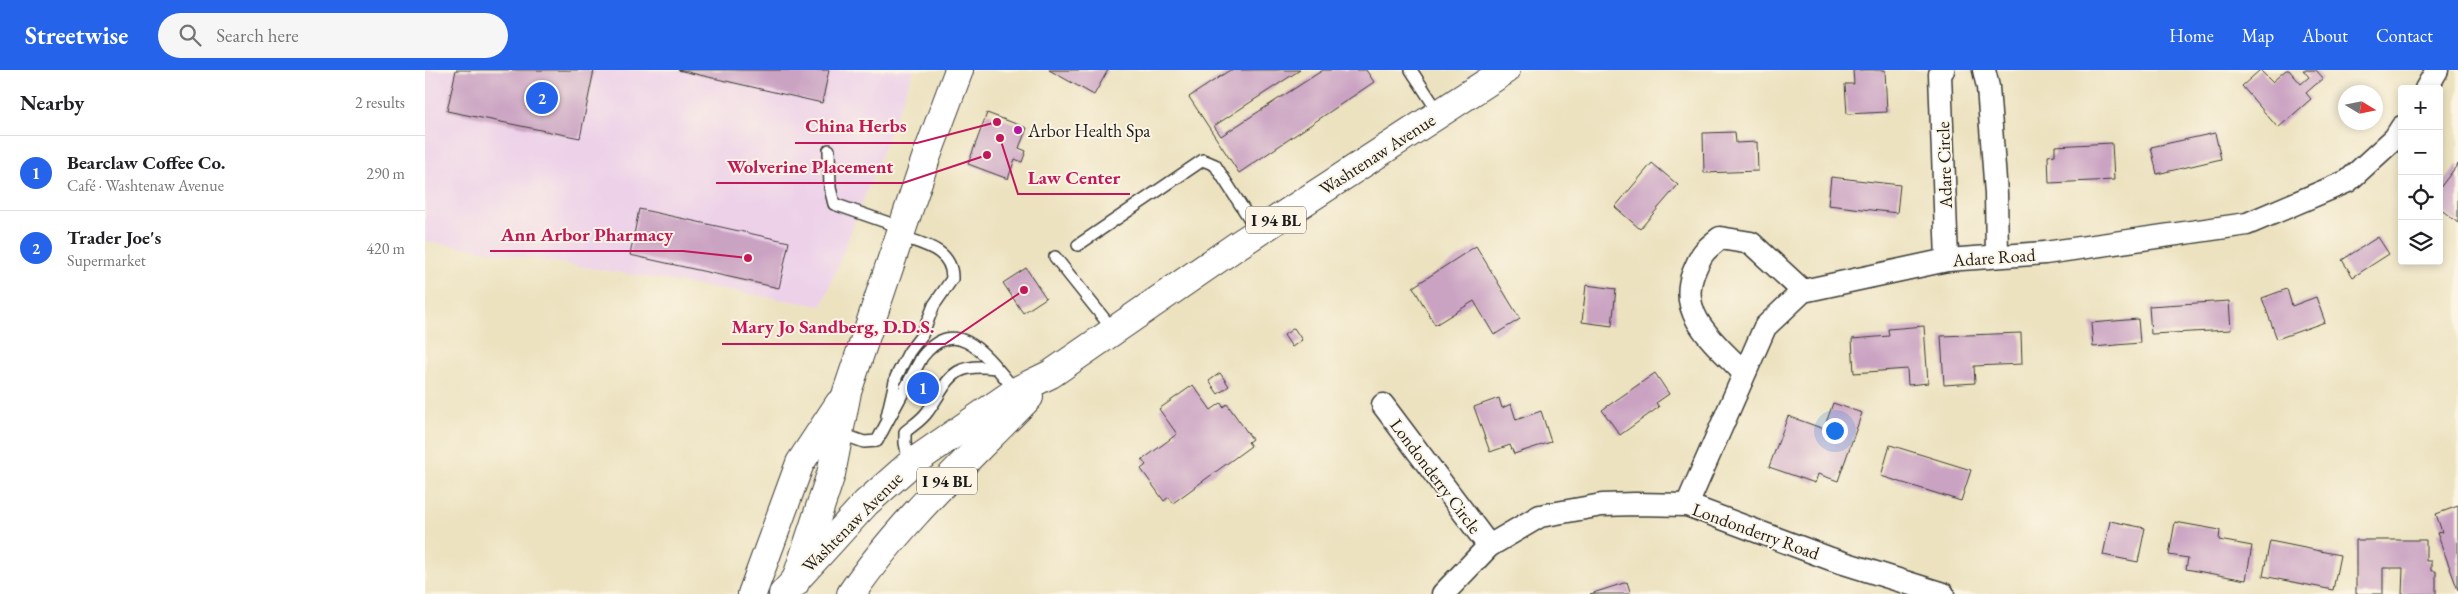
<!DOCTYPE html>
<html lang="en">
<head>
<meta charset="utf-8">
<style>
	:root { --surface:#fff; --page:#f6f6f6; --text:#202124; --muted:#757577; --line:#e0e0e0; --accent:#2563eb }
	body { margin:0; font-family:"EB Garamond",serif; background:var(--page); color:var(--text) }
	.controls { position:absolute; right:15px; top:15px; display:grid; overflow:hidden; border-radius:5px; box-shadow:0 2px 8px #0003 }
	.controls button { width:45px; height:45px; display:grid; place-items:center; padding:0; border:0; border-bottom:1px solid var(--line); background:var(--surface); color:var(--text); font:25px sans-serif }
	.compass { position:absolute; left:1913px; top:15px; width:45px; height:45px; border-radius:50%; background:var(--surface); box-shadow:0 2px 8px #0003; rotate:100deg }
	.you { position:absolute; left:1409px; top:360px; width:18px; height:18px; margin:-12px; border:4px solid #fff; border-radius:50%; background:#1a73e8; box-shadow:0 0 0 8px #1a73e833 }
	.badge { display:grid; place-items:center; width:32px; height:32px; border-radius:50%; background:var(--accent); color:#fff; font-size:16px; font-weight:700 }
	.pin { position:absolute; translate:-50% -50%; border:2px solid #fff; box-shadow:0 1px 5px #0006 }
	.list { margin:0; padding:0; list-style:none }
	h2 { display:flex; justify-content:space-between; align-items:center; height:65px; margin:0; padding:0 20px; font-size:21px }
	h2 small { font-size:16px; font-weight:400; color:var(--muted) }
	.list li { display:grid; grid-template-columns:32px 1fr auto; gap:15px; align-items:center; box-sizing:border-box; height:75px; padding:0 20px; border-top:1px solid var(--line) }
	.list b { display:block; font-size:19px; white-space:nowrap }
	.list p { margin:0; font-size:16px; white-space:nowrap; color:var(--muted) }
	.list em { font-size:16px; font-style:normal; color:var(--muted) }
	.icon { flex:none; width:28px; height:28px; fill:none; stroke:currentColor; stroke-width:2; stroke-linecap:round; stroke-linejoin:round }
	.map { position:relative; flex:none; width:2033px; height:524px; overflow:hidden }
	header { display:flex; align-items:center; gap:30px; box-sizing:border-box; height:70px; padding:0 25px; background:var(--accent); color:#fff }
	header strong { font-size:24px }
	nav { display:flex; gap:28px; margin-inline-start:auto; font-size:18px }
	.search { width:350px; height:45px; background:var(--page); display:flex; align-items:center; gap:12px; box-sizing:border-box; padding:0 18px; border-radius:28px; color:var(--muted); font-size:19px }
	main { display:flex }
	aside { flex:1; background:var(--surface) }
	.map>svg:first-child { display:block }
	.built { fill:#edd1e9 }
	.building { fill:#caa3c3 }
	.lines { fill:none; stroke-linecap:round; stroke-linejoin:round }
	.lane-casing { stroke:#3b3a35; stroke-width:14 }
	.street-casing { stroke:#3b3a35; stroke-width:25 }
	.secondary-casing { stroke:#3b3a35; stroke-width:30 }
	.primary-casing { stroke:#3b3a35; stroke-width:30 }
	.lane { stroke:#fff; stroke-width:11 }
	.street { stroke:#fff; stroke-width:22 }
	.secondary { stroke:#fff; stroke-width:28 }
	.primary { stroke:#fff; stroke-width:28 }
	.poi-dot { fill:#b5179e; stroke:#fcf5e5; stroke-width:2 }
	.labels { text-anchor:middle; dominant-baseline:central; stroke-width:4; stroke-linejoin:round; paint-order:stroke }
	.shield { fill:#fcf5e5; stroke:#5f5d58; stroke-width:1 }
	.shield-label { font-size:16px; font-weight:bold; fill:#1c1c1c }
	.poi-label { font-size:18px; fill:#1c1c1c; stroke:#fcf5e5; text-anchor:start }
	.street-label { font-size:18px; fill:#1c1c1c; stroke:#fcf5e5 }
	.leader { fill:none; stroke:#c2185b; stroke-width:2 }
	.callout-dot { fill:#c2185b; stroke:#fcf5e5; stroke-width:2 }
	.callout-label { font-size:19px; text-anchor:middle; font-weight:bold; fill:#c2185b; stroke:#fcf5e5; stroke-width:4; stroke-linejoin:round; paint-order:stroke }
</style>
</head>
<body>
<header>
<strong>Streetwise</strong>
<div class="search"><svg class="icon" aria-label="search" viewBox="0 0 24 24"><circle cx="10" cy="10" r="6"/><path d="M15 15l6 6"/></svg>Search here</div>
<nav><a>Home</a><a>Map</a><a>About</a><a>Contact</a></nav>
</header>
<main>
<aside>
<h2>Nearby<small>2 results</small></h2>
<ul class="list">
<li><span class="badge">1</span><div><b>Bearclaw Coffee Co.</b><p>Café · Washtenaw Avenue</p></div><em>290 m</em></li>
<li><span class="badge">2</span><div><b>Trader Joe's</b><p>Supermarket</p></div><em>420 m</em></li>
</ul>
</aside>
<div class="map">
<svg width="2033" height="524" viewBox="0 0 2033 524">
	<rect width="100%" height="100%" fill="#fcf5e5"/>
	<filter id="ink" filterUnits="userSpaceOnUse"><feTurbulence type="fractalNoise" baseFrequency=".02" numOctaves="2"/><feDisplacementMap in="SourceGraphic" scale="10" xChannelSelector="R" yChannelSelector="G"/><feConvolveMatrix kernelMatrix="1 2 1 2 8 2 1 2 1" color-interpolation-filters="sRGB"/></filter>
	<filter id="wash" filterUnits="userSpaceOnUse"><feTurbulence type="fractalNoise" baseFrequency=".0096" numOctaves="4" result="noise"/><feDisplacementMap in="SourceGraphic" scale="20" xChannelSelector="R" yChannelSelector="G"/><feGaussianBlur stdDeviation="1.12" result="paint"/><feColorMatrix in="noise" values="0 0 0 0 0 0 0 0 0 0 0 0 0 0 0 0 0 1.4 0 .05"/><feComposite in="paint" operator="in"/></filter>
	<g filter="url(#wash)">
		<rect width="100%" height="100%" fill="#ece2c0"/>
		<polygon class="built" points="0,0 489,0 397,236 0,171"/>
		<g id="blocks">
			<g class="building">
				<polygon points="31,0 169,0 155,68 22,41"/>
				<polygon points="253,0 404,0 397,33"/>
				<polygon points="624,0 683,0 669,25"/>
				<polygon points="805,0 875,0 789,56 796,66 898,0 941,0 949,12 814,103 764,27"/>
				<polygon points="1428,0 1460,0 1462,42 1422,44 1420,14 1429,14"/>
				<polygon points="1835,0 1847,12 1861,0 1864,0 1876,14 1884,7 1878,0 1891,0 1898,8 1881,23 1886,29 1853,58 1817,16"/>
				<polygon points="562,43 602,58 594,78 601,81 597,92 590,89 583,109 543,94"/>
				<polygon points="1310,62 1311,73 1332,72 1333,101 1279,103 1278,63"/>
				<polygon points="1790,63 1796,89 1732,104 1726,77"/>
				<polygon points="1687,73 1689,110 1624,113 1623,86 1630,85 1630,76"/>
				<polygon points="1227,93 1253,115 1215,159 1190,137"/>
				<polygon points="2033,94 2033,153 2014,138 2014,119"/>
				<polygon points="1406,107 1475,115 1472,143 1403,135"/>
				<polygon points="214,139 364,172 354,218 205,185"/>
				<polygon points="1953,167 1964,184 1928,207 1917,190"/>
				<polygon points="1051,176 1095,249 1069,265 1049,231 1010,255 988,217"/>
				<polygon points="601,198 621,228 598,243 578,213"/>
				<polygon points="1161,215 1191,219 1187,256 1157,252"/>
				<polygon points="1862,219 1867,236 1891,227 1900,252 1852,269 1837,228"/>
				<polygon points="1804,231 1806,260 1726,264 1724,236"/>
				<polygon points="1713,249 1715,273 1668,277 1666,253"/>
				<polygon points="1499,256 1503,313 1483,315 1482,299 1429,303 1427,269 1464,266 1463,259"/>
				<polygon points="869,258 877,270 867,277 859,265"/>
				<polygon points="1596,263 1597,294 1549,296 1550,313 1519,315 1516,266"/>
				<polygon points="485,298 523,321 512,339 474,315"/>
				<polygon points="795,303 804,316 793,324 784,311"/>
				<polygon points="1230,303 1244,324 1231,333 1234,337 1195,365 1177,340"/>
				<polygon points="768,315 786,340 796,333 798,337 802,334 827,369 823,372 826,376 748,433 744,427 739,431 716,399 721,395 717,390 752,364 734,339"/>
				<polygon points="1074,328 1077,338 1086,334 1091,350 1116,341 1126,372 1089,384 1085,375 1065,382 1049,337"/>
				<polygon points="1408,333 1437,343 1413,411 1393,404 1390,413 1344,397 1363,346 1399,359"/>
				<polygon points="1465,375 1546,400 1536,431 1456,406"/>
				<polygon points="2033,436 2033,520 2012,463 2017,462 2011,444"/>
				<polygon points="1685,451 1720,458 1713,492 1678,485"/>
				<polygon points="1750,452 1795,460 1794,470 1827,476 1821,510 1761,499 1763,488 1744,485"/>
				<polygon points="1931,470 2001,470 2001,491 2006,491 2006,501 2011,501 2011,524 1977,524 1978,498 1958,498 1958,524 1931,524"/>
				<polygon points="1845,471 1915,485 1908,520 1838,506"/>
				<polygon points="1202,512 1206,524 1165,524"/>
			</g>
		</g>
	</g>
	<g filter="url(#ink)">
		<use href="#blocks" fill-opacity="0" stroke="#3b3a35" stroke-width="1"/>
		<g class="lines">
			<g class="lane-casing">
				<g id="lane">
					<polyline points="986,0 1014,43"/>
					<polyline points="404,80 405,118 409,134 478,158"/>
					<polyline points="653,175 778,90 790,95 833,162"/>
					<polyline points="630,187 689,261"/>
					<path d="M462 346 471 307 484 282 497 265 509 235 527 209C528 179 497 174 475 166"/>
					<path d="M414 363 439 372 452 371 497 287C534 240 566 293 591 321"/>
					<path d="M484 394 480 373V362C488 355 497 350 503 341 525 310 525 292 571 298"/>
				</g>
			</g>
			<g class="street-casing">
				<g id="street">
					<polyline points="1518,0 1515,4 1522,190"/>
					<polyline points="1559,0 1563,17 1571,124 1572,186"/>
					<polyline points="2001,19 2012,0"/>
					<path d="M1319 303C1293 275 1252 246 1268 204 1276 184 1278 181 1295 168L1326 173 1378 221"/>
					<polyline points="958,335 1064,476"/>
					<polyline points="1262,435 1340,257 1378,221 1522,190 1620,183 1822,154 1923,111 1970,68 1977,57"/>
					<polyline points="1018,524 1064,476 1115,446 1177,435 1210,434 1262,435 1406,489 1518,524"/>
				</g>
			</g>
			<g class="secondary-casing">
				<g id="secondary">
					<polyline points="370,513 406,404 422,322 501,88 534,0"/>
					<polyline points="327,524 375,393 414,334"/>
				</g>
			</g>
			<g class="primary-casing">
				<g id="primary">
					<polyline points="358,524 441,433 484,395 591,321 626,304 813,175 1081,0"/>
					<path d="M426 524C474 453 545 388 604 327"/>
				</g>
			</g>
			<use href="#lane" class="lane"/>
			<use href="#street" class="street"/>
			<use href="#secondary" class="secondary"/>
			<use href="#primary" class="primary"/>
		</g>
	</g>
	<circle class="poi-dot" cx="593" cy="60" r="5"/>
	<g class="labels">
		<g class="shield">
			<rect x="821" y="136.5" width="60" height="27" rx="4"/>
			<rect x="492" y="397.5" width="60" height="27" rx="4"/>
		</g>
		<g class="shield-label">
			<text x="851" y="150">I 94 BL</text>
			<text x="522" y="411">I 94 BL</text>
		</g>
		<g class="poi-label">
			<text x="603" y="60">Arbor Health Spa</text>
		</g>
		<g class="street-label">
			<text transform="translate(952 84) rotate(-33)">Washtenaw Avenue</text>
			<text transform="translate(1519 95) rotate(-92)">Adare Circle</text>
			<text transform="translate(1569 187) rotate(-4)">Adare Road</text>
			<text transform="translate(1011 406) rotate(53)">Londonderry Circle</text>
			<text transform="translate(427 452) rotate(-45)">Washtenaw Avenue</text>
			<text transform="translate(1331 461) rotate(20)">Londonderry Road</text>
		</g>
	</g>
	<path class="leader" d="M572 52L492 73H370M562 85L478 113H291M575 68L593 124H705M323 188L258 181H65M599 220L520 274H297"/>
	<g class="callout-dot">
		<circle cx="572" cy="52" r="5"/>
		<circle cx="562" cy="85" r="5"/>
		<circle cx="575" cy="68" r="5"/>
		<circle cx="323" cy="188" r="5"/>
		<circle cx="599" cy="220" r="5"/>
	</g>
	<g class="callout-label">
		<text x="431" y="62">China Herbs</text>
		<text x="385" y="103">Wolverine Placement</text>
		<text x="649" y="114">Law Center</text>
		<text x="162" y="171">Ann Arbor Pharmacy</text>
		<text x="408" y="263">Mary Jo Sandberg, D.D.S.</text>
	</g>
</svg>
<div class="controls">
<button>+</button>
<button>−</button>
<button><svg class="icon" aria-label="locate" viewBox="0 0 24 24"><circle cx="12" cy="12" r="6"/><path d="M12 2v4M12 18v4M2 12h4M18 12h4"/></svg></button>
<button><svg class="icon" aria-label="layers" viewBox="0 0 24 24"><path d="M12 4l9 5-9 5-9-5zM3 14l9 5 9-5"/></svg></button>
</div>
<svg class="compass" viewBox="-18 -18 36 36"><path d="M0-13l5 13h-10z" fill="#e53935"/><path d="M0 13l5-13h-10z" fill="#757577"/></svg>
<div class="you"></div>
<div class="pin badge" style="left:498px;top:318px">1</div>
<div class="pin badge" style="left:117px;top:28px">2</div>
</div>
</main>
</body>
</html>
